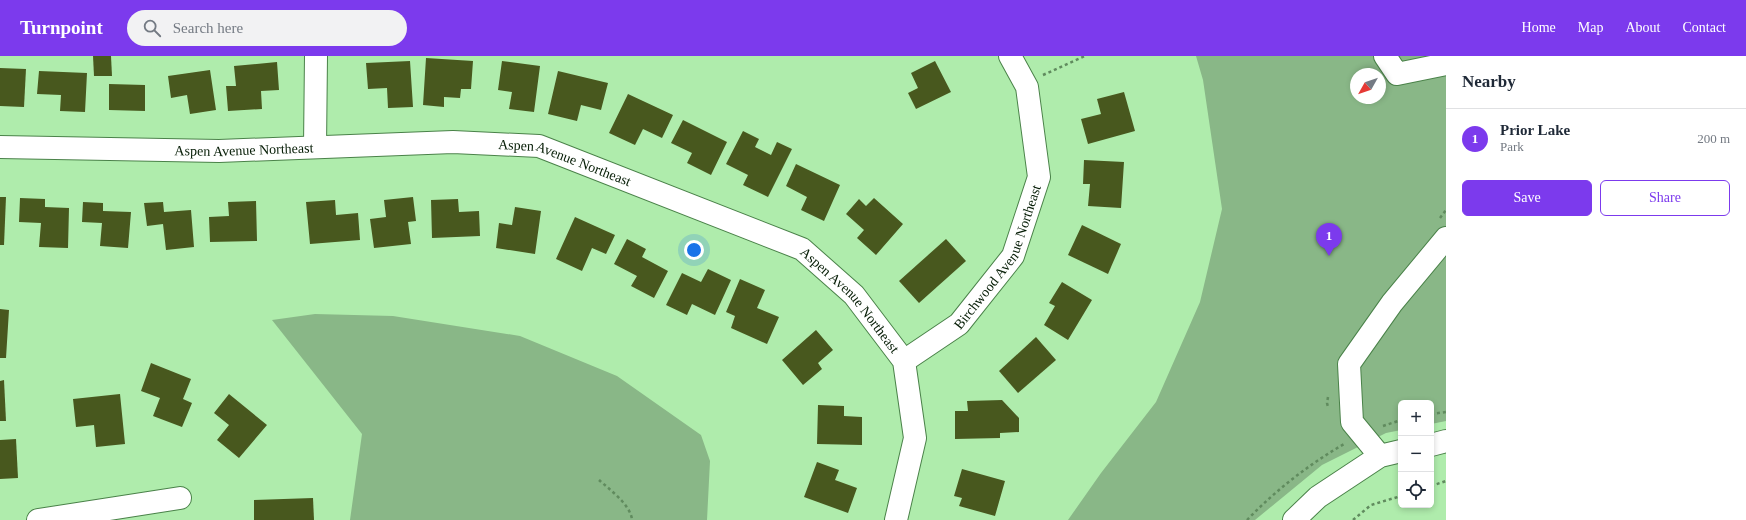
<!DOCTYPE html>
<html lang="en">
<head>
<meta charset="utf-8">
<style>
	:root { --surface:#fff; --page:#f2f2f3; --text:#1f2937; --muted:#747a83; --line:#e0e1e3; --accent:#7c3aed }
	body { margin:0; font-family:Georgia,serif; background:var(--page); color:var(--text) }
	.controls { position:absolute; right:12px; bottom:12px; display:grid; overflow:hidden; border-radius:6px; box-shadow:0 2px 6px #0003 }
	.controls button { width:36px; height:36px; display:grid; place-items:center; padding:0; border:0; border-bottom:1px solid var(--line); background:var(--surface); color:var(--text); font:20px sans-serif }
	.compass { position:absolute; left:1350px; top:12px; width:36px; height:36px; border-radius:50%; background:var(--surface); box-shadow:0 2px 6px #0003; rotate:230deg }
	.you { position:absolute; left:694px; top:194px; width:14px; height:14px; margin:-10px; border:3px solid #fff; border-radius:50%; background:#1a73e8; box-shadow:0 0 0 6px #1a73e833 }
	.badge { display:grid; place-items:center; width:26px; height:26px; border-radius:50%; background:var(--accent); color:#fff; font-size:13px; font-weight:700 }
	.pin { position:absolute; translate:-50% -33px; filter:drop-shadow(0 1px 2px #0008) }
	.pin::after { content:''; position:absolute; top:21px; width:14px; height:12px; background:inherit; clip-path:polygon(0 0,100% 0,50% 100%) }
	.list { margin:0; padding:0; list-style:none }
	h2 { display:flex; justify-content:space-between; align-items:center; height:52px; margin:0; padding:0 16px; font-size:17px }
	h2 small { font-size:13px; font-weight:400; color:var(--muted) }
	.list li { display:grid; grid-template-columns:26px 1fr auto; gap:12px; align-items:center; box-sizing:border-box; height:60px; padding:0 16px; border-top:1px solid var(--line) }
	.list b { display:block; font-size:15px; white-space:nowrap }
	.list p { margin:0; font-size:13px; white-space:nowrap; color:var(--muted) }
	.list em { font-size:13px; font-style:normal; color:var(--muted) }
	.actions { display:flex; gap:8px; padding:12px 16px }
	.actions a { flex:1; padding:9px 0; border:1px solid var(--accent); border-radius:6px; text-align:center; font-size:14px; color:var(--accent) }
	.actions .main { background:var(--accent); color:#fff }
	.icon { flex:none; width:22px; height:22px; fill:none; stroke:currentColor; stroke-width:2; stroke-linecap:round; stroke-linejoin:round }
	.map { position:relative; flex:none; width:1446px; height:464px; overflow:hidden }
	header { display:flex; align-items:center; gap:24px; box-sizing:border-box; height:56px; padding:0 20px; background:var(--accent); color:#fff }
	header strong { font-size:19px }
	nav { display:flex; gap:22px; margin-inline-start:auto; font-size:14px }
	.search { width:280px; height:36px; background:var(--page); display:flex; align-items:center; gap:10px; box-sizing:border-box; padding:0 14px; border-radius:22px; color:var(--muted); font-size:15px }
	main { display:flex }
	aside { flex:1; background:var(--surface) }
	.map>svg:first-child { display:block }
	.green { fill:#89b787; fill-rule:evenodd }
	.building { fill:#48581e }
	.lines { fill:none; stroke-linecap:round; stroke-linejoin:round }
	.minor-casing { stroke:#4a8249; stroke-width:24 }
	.path { stroke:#608b5e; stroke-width:2.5; stroke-dasharray:3 3; stroke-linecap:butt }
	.minor { stroke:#fff; stroke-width:22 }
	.labels { text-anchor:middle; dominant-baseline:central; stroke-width:4; stroke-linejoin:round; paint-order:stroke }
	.street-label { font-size:14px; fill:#061d06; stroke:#f2fef1 }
</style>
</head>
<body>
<header>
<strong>Turnpoint</strong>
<div class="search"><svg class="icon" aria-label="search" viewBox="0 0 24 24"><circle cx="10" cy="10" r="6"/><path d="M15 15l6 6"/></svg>Search here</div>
<nav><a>Home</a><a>Map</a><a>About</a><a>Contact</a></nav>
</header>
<main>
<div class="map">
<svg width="1446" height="464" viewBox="0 0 1446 464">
	<rect width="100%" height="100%" fill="#afecac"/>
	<g class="green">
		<path d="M1196 0H1446V365L1431 368V347H1401V374L1386 377 1322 409 1255 464H1068L1101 417 1156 346 1200 246 1222 153 1203 24ZM1356 18H1380V42H1356Z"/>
		<polygon points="315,258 393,260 520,280 617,320 701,379 710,405 707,464 350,464 362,378 272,264"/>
	</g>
	<g class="building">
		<polygon points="93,0 111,0 112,20 94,20"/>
		<polygon points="426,2 473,5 471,33 461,33 460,42 444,41 444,51 423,49"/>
		<polygon points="410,5 413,51 388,52 387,32 368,33 366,7"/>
		<polygon points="502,5 540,10 534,56 509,53 512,36 498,34"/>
		<polygon points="935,5 951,36 916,53 908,37 918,32 911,17"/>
		<polygon points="277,6 279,34 261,35 262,53 228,55 226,30 236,30 234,10"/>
		<polygon points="0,12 26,13 24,51 0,50"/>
		<polygon points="210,14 216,54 190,58 187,39 171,42 168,20"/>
		<polygon points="39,15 87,17 85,56 60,55 61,39 37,38"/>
		<polygon points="558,15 608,27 601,54 581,49 577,65 548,58"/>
		<polygon points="109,28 145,29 145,55 109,54"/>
		<polygon points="1124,36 1135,75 1088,88 1081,63 1101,58 1097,43"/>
		<polygon points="628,38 673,59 662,82 643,73 635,89 609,77"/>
		<polygon points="683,64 727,86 711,119 687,107 692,97 671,87"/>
		<polygon points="743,75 759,83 755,91 771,99 777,86 792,93 768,141 743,129 748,119 726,108"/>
		<polygon points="1084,104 1124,106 1121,152 1088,150 1090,128 1083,128"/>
		<polygon points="796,108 840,129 824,165 801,154 807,141 786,130"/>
		<polygon points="0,141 6,141 4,189 0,189"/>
		<polygon points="413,141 416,165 408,166 411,188 374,192 370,163 386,161 384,144"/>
		<polygon points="20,142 45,143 45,151 69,152 68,192 39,191 41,167 19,166"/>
		<polygon points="874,142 903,168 876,199 857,182 864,174 846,158 859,143 866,150"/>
		<polygon points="458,143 459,156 479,155 480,180 432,182 431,144"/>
		<polygon points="335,144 336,159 358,157 360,184 310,188 306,146"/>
		<polygon points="256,145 257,185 210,186 209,161 229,160 228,146"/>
		<polygon points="83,146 103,147 103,155 131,156 128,192 100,190 102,167 82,166"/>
		<polygon points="163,146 164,156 191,154 194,191 166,194 163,168 147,170 144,147"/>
		<polygon points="515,151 541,155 535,198 496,192 499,167 512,169"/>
		<polygon points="575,161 615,179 606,198 592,192 582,215 556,203"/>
		<polygon points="1082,169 1121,188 1108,218 1068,199"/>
		<polygon points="627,183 646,193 642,201 668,215 654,242 631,230 637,220 614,208"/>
		<polygon points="946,183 966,205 919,247 899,225"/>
		<polygon points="708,213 731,224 715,259 692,248 687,259 666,249 682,217 701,226"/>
		<polygon points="740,223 765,234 757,252 779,261 767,288 731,272 735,260 726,256"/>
		<polygon points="1062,226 1092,244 1068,284 1044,269 1055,250 1049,247"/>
		<polygon points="0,253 9,254 6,302 0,302"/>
		<polygon points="816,274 833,294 818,307 822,313 803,329 782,304"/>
		<polygon points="1036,281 1056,304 1018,337 999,315"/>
		<polygon points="151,307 191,323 183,343 192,347 182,371 153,360 160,342 141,335"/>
		<polygon points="4,324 6,365 0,365 0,325"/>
		<polygon points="120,338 125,388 96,391 94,369 76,371 73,343"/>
		<polygon points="229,338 267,369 239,402 217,384 229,369 214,357"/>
		<polygon points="1002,344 1019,362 1019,376 1000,377 1000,382 955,383 955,355 968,355 967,345"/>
		<polygon points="818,349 844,350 844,360 862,361 862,389 817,388"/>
		<polygon points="16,383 18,422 0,423 0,384"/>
		<polygon points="817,406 839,414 835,424 857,432 848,457 804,441"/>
		<polygon points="962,413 1005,425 995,460 959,450 962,442 954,440"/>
		<polygon points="313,442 314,464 254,464 254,444"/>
	</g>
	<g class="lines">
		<g class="minor-casing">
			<g id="minor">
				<polyline points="1385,0 1397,18 1446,8"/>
				<path id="s1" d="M0 91 219 95 453 86 539 90 802 193 854 239 904 305 915 382 896 464"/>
				<polyline points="315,91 316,0"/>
				<path id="s2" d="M904 305 959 268 1013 200 1039 121 1027 31 1010 0"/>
				<polyline points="1431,389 1446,385"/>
				<polyline points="1380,400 1352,366 1349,308 1392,247 1446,182"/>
				<polyline points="38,464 180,442"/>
				<polyline points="1294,464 1318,441 1380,400 1401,395"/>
			</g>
		</g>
		<g class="path">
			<polyline points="1043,19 1085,0"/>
			<polyline points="1440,162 1446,154"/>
			<polyline points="1328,341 1327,347 1328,351"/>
			<polyline points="1431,358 1446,356"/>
			<polyline points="1383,370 1401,364"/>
			<path d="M599 424C609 433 631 449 632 464"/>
			<polyline points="1431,430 1446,425"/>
			<path d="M1247 464C1276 434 1308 409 1344 388"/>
			<polyline points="1353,464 1371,449 1401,440"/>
		</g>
		<use href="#minor" class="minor"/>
	</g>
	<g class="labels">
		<g class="street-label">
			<text stroke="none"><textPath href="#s1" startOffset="244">Aspen Avenue Northeast</textPath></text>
			<text stroke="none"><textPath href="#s1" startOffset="568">Aspen Avenue Northeast</textPath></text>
			<text stroke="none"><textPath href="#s2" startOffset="145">Birchwood Avenue Northeast</textPath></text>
			<text stroke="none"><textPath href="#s1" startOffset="892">Aspen Avenue Northeast</textPath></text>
		</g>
	</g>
</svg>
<div class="controls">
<button>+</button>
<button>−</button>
<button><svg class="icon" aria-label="locate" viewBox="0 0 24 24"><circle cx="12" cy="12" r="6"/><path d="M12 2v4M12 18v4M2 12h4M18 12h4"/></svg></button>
</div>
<svg class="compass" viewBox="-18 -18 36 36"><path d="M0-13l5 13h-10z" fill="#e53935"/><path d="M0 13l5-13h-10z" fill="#747a83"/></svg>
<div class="you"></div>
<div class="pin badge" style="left:1329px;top:200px">1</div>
</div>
<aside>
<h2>Nearby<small></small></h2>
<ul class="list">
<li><span class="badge">1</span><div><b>Prior Lake</b><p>Park</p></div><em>200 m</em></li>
</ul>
<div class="actions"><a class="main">Save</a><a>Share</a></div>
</aside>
</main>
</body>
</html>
